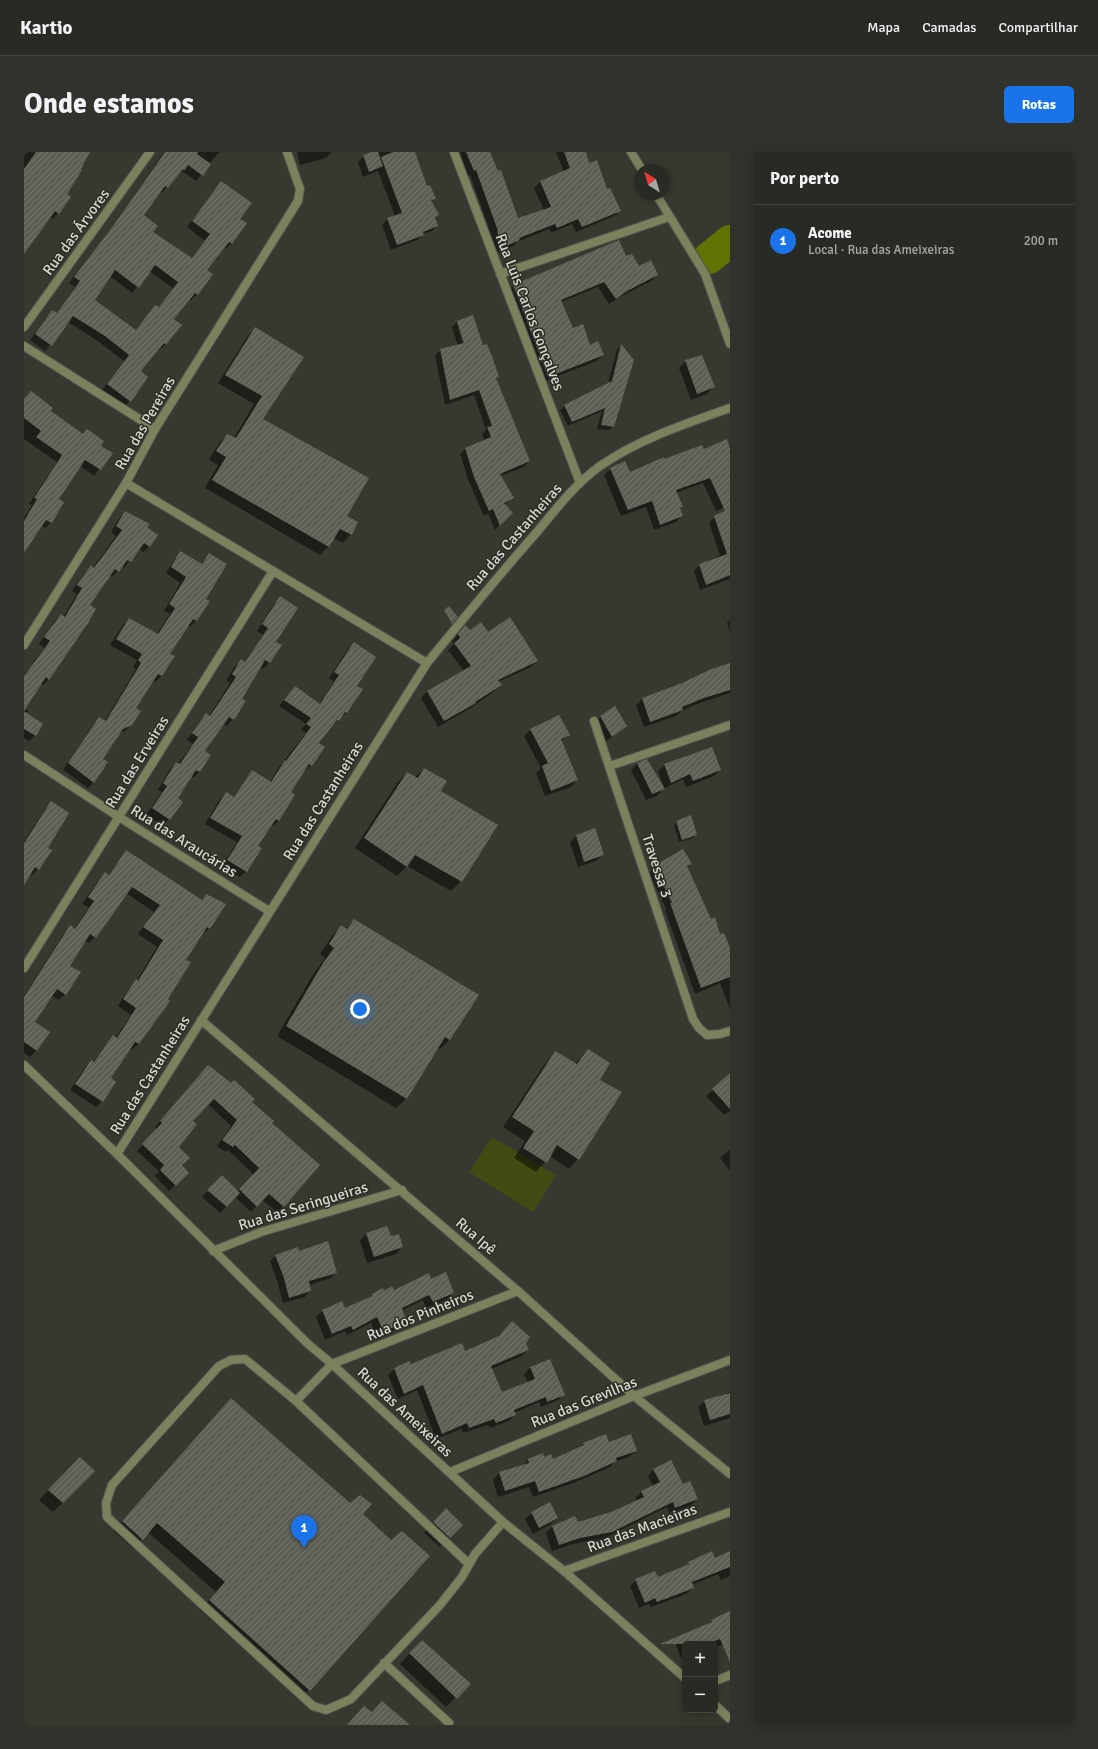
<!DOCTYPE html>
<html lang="pt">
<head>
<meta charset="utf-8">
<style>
	:root { --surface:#282b24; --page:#30332c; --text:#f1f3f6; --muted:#a5a7a6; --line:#444741; --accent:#1a73e8 }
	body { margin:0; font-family:Signika,sans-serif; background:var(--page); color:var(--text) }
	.controls { position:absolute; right:12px; bottom:12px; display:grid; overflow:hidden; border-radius:6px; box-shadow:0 2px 10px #0003 }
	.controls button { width:36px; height:36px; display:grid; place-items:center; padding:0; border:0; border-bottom:1px solid var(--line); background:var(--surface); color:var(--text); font:20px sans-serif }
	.compass { position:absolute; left:610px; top:12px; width:36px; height:36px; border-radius:50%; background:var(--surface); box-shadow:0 2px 10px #0003; rotate:323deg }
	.you { position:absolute; left:336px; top:857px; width:14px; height:14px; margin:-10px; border:3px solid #fff; border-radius:50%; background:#1a73e8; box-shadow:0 0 0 6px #1a73e833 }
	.badge { display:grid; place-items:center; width:26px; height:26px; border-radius:50%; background:var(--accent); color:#fff; font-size:13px; font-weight:700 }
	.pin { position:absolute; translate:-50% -33px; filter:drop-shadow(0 1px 2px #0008) }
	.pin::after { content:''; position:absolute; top:21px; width:14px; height:12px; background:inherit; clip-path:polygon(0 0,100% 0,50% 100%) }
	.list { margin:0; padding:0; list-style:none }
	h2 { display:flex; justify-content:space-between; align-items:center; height:52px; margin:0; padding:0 16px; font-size:17px }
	h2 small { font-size:13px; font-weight:400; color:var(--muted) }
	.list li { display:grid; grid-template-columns:26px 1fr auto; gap:12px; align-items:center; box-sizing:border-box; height:72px; padding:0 16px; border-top:1px solid var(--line) }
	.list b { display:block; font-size:15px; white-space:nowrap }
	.list p { margin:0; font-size:13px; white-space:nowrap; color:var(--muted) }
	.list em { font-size:13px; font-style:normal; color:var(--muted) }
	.map { position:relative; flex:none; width:706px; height:1573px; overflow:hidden; border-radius:6px }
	header { display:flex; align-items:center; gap:24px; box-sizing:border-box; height:56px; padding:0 20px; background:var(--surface); border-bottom:1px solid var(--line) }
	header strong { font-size:19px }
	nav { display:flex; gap:22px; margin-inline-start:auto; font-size:14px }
	.intro { display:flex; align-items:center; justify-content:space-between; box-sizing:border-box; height:96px; padding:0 24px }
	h1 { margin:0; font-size:28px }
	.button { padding:10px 18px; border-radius:6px; background:var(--accent); color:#fff; font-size:14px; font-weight:700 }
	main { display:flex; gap:24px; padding:0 24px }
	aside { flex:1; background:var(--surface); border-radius:6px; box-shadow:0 2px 10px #0003 }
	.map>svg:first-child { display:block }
	.grass { fill:#414b12 }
	.shadow { fill:#0007; fill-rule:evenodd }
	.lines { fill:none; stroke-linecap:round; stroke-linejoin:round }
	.river { stroke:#627202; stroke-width:32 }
	.building { fill:url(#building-hatch); fill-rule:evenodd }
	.service-casing { stroke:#53564d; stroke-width:10 }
	.minor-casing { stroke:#53564d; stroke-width:10 }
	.service { stroke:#79825d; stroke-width:8 }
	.minor { stroke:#79825d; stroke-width:8 }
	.labels { text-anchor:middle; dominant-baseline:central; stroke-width:3; stroke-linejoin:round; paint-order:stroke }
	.street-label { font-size:15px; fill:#d6d8d2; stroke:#2c2e26 }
</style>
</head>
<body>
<header>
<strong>Kartio</strong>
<nav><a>Mapa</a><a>Camadas</a><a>Compartilhar</a></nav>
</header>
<div class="intro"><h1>Onde estamos</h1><a class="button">Rotas</a></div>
<main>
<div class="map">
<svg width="706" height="1573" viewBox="0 0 706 1573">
	<defs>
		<pattern id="building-hatch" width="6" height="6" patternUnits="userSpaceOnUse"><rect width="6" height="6" fill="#5e6056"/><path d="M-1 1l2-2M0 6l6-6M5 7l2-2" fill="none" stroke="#74766d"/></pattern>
	</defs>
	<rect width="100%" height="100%" fill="#363930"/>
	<polygon class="grass" points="468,985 532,1023 509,1060 445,1020"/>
	<g class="shadow">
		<polygon points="0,0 65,0 42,42 34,61 29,67 26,65 0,99"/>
		<path d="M140 0H198L194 1 172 29 158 19 153 23 138 41 136 40 118 64 128 80 167 107 181 89 163 75 197 30 215 67 221 72 207 92 201 97 199 96 182 118 173 142 167 148 165 146 149 167 156 173 141 193 135 198 134 197 116 220 106 249 100 255 78 238 100 209 75 190 44 170 21 199 6 188 23 165 28 159 32 162 51 135 45 131 81 85ZM125 119 149 136 134 156 131 154 111 179 70 148 86 124 108 141Z"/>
		<polygon points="273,0 308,0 302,6 276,13"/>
		<polygon points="351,0 390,0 402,35 410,46 407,50 413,63 410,66 413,74 408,79 399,82 393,88 367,98 358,73 363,67 371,64 354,19 339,25 334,10 340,4"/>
		<polygon points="430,0 465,0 494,67 520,58 510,36 516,30 540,20 532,0 561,0 565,12 596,59 590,64 552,80 548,72 527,81 525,77 493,90 489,94 472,101 468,85 446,23 444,24 436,4 432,5"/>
		<polygon points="602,105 614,115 633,123 627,129 596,145 585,152 574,135 537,150 548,177 565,194 579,203 573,209 518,230 484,139 490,133"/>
		<path d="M433 170 459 195 474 225 472 227 505 309 500 315 476 324 488 346 480 353 488 361 471 378 464 361 460 364 445 330 436 302 441 297 461 289 458 282 462 278 450 243 421 253 411 203 417 198 434 194 428 175ZM433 171H435L442 196H440Z"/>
		<polygon points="231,176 279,205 238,268 321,364 327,382 319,391 309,386 304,395 296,403 181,336 194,313 185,308 195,291 203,283 210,286 230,252 194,231 223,185"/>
		<polygon points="597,193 590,274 585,278 573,277 578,259 544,274 536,258 541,254 584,232 593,197"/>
		<polygon points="662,209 689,235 683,242 667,248 655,216"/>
		<polygon points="0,248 25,260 87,301 70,324 56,314 33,348 27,370 21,376 17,374 0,399 0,366 8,353 5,352 33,310 0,287"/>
		<polygon points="679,299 706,300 706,353 692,359 679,331 652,341 658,355 655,358 658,364 652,370 630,378 622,355 597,364 580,323 587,317 605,321 640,308"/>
		<polygon points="706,359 706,427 676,438 670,419 676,413 696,403 685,371 691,365"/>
		<polygon points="101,361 122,376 126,394 119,400 115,397 100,416 98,414 88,425 86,423 65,453 25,527 19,533 17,532 0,557 4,559 2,562 11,583 5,589 0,586 0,523 20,496 15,492 31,469 37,463 39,465 53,442 48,439 61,421 67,415 69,416 92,384 87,380 95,367"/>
		<polygon points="157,401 177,412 185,402 180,447 184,450 172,469 166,475 163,473 145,502 149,505 137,524 131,530 129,528 111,557 107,573 101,579 95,581 78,607 70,630 64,636 39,618 70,572 76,566 81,569 112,517 109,515 113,508 86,493 99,473 105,467 132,483 146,462 140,459 156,431 142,421 151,407"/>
		<polygon points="256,446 251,491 246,510 239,517 236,515 216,547 209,567 203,574 199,572 180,600 186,604 175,620 169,626 166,624 152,646 158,650 139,674 122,663 138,640 134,638 146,617 152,611 154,612 169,592 163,588 176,569 182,562 185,564 206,531 202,529 210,515 217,509 220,511 239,483 233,479 250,452"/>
		<polygon points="706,468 706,480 703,471"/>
		<polygon points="436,480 464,481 513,509 507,515 474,530 477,533 471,539 445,557 414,575 397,546 403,540 440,519 424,498 430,492 428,489"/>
		<polygon points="330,491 332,534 323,560 308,574 307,573 293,591 287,613 281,619 280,618 265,640 255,668 249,674 247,673 233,694 222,719 216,725 198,714 213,690 181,672 196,647 202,642 209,646 223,625 228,619 246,630 255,615 282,581 277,578 282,572 255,554 271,535 295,552 310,530 305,526 324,497"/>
		<polygon points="706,512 706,541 673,552 657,559 652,564 620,575 612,553 618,547"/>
		<polygon points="591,556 602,574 581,590 570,572 576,565"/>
		<polygon points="535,564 544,582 537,589 553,628 547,635 521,644 512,621 517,616 500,584 506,578"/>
		<polygon points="623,608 640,636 634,619 641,612 696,618 690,624 662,635 659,627 639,637 633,644 622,648 607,618 613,612"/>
		<polygon points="400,617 415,639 437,729 427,739 383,714 373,724 331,696 373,631 383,621 391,625"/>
		<polygon points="27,651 23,696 14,717 8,723 6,722 0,731 0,689 21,657"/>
		<polygon points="653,670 672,683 669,686 655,690 650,673"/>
		<polygon points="553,684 579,703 572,709 554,715 546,690"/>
		<polygon points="102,699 176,749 182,743 185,776 178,782 177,782 161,808 142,847 145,849 114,892 108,898 105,896 85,927 78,949 72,955 46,938 61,915 68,909 69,910 89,885 91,886 107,863 94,854 106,835 113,828 133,795 114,782 130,760 102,741 71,785 65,791 61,789 45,814 41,842 35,848 28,844 10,871 13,898 6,905 0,901 0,844 40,781 46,775 50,777 65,755 58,752 75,728 81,722 84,723"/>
		<polygon points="667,712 663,716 686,768 705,795 706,795 706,857 696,831 671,842 641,758 642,757 625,721 631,715"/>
		<polygon points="330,768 425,888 416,897 414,896 382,947 372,956 253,884 290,821 301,806 296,802 308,784 318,774 321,777"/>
		<polygon points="564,898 575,928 554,1007 545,1017 526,1004 512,1020 490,1006 501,989 479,975 522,910 531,900 551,912"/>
		<polygon points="179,920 227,950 247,971 259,1054 253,1060 238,1048 227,1060 211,1045 196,1061 178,1045 198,1025 213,1040 230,1023 204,998 202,1000 193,994 207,974 184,952 168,969 154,995 157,1013 164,1021 145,1039 131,1024 135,1019 113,999 133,977 131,975"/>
		<polygon points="706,923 706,959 700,963 682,944"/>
		<polygon points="706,997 706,1019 696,1006"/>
		<polygon points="362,1075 366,1086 378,1095 372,1102 343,1111 336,1089 342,1082"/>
		<polygon points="274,1100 312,1120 307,1126 285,1133 286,1139 281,1145 259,1151 254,1132 246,1109 252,1103"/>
		<polygon points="407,1129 429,1141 423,1147 402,1156 399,1148 377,1159 382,1171 376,1177 353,1185 347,1171 323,1183 321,1179 301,1188 292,1165 298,1159 320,1158 345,1146 348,1143"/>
		<polygon points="501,1191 504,1198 498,1204 467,1217 478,1242 504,1231 500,1222 506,1216 526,1208 540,1242 534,1248 517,1255 515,1250 490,1261 491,1263 485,1269 466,1276 464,1273 439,1281 437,1277 412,1287 393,1238 374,1247 364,1223 370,1217 441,1201"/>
		<polygon points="706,1240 706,1266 680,1274 674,1255 681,1249"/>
		<polygon points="198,1257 337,1362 285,1538 275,1547 176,1458 192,1440 124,1380 109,1396 89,1379"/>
		<polygon points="560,1292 612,1299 605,1305 590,1310 586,1315 552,1330 509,1345 505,1335 474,1345 469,1328 475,1321 498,1314 504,1308 520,1306 529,1308 555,1296"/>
		<polygon points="56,1306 70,1319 29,1360 15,1348"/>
		<polygon points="630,1317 659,1333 673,1347 666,1354 645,1361 643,1355 581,1386 549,1392 528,1399 522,1381 528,1375 551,1366 553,1371 588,1361 613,1349 611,1346 617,1340 629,1335 624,1324"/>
		<polygon points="508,1361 533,1366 527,1372 509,1382 501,1367"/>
		<polygon points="412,1367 438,1373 416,1395 400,1381"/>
		<polygon points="706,1400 706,1424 697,1428 694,1422 668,1433 669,1435 662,1442 627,1455 625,1452 615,1456 606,1434 612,1428 633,1426 661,1415 665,1411 690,1407"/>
		<polygon points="706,1464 706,1489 691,1496 691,1492 661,1492 661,1504 657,1506 651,1490 683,1473 688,1469"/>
		<polygon points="388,1499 445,1532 422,1555 376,1512"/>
	</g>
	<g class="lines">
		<polyline class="river" points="685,106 706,89"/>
	</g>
	<g class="building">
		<polygon points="12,0 66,0 57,17 58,18 43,42 47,45 35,62 31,59 0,102 0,17"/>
		<path d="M141 0H174L173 2 187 12 179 24 164 13 160 19 159 17 144 36 141 34 120 63 134 74 129 80 168 106 186 82 168 69 197 29 228 51 216 67 223 71 208 92 205 90 183 118 189 122 174 143 171 141 150 167 158 173 142 193 140 191 117 219 124 225 107 250 83 232 105 203 81 184 49 164 28 194 11 182 28 158 33 161 56 129 50 125 86 78ZM131 113 154 130 135 155 131 153 112 178 71 148 91 118 115 136Z"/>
		<polygon points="348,0 354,0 359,14 345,20 339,3"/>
		<polygon points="369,0 391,0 403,34 406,33 412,47 407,48 415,63 411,65 414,74 399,80 400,83 373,93 363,66 378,61 357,5"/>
		<polygon points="442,0 466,0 474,19 477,18 494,66 527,55 516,29 546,16 540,0 562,0 565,11 573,8 583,37 586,36 597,59 558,75 554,67 533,76 531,72 495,86 496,88 478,96 473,79 474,79 452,18 450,19"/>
		<polygon points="595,88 602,104 608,102 615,114 627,108 634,123 603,139 592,147 580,130 537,148 549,176 559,172 566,193 574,189 580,203 524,225 489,133"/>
		<polygon points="449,163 459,193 463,192 469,207 475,225 472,226 506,309 476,322 490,346 480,351 489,361 476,374 469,357 465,359 450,325 441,296 467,285 463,275 468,274 455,238 426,248 416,197 440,191 433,169"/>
		<polygon points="231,175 280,205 239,267 345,326 323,364 334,370 328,383 316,377 305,395 188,328 202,305 192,299 203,282 212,286 238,244 201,223"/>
		<polygon points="597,192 610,208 590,275 577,273 581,256 548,270 540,253 588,229"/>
		<polygon points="678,203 691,235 673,242 661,208"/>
		<polygon points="7,239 29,256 27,259 59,282 63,277 80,289 77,294 89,301 77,318 61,308 35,347 40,350 28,371 22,368 0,401 0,369 13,347 10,346 38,303 12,285 17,279 0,266 0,247"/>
		<polygon points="703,287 706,297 706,423 682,433 675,412 703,402 690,364 701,359 686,326 652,338 659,355 656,356 659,364 636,373 628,349 604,358 586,316 601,309 606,320 640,305 640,307 678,293 680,297"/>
		<polygon points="101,359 126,372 123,375 134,383 126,395 120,391 107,410 103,408 95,420 91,417 66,453 72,457 64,471 25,528 22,525 0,559 0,524 26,489 20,485 37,462 41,465 58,436 53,433 67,413 70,416 98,378 92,374"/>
		<polygon points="156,399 178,412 185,401 203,412 182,447 186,449 173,469 169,467 146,502 151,504 138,524 134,522 112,556 117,559 108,573 99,577 79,607 84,610 70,631 44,611 75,565 82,569 117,511 114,508 118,502 92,487 105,466 134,482 151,456 145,452 162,425 147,415"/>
		<polygon points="256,444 274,456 252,490 258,493 246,511 241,508 218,547 222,549 210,568 205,565 181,599 187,603 176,620 172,618 154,646 159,650 146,668 128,656 143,634 139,631 152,610 156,612 174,585 168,581 182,561 186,564 212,525 208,522 217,507 221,510 244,476 238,472"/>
		<polygon points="425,454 434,465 428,472 420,458"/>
		<polygon points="486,465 514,509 474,528 478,533 451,550 452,551 420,569 403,539 447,514 430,491 436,486 434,482 441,473 446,478 457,470 464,480"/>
		<polygon points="330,490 352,505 333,534 339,537 323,561 321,560 315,569 313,568 295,591 301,595 288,614 285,612 267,640 271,643 255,669 252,667 234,694 238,696 223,720 203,708 218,684 186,666 202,640 210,645 228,618 247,630 261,608 262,609 287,575 282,572 287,566 260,548 271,534 296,552 315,523 310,520"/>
		<polygon points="706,511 706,538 680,546 658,555 659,558 626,570 618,546 658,531 685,518"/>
		<polygon points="591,554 603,574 588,585 576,564"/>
		<polygon points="0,559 19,572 12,584 0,577"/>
		<polygon points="535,563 546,583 537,587 554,628 527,639 518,614 524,611 506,577"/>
		<polygon points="688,595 697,618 669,629 666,622 647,631 640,612"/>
		<polygon points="623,607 641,637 628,642 613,611"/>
		<polygon points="400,616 423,629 417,639 474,673 438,730 391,703 383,715 340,686 383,620 394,626"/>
		<polygon points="27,649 45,661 24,696 28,698 15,718 11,715 0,733 0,691"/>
		<polygon points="667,663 673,683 658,688 652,669"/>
		<polygon points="571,676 580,703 560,710 552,683"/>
		<polygon points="659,697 668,712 663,714 687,767 691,765 696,782 700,781 706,796 706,825 677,836 646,751 648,751 630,714"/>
		<polygon points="102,698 178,748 182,742 202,752 186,777 183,775 162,808 167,810 144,847 146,849 115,892 111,890 87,926 92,930 79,950 51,932 67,908 70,910 89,883 93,886 112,856 99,847 112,827 114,829 139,788 119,775 136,753 108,735 72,786 66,782 46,814 57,820 42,843 33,837 11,870 26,880 13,899 0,890 0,845 46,773 51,777 70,749 64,745 81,720 85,723"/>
		<polygon points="330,767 455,843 426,888 421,885 383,947 262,874 299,811 310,796 305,792 317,773 323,777"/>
		<polygon points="564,897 586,911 576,928 598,940 555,1008 533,993 523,1011 499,996 510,979 488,965 531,899 553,912"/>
		<polygon points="184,913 207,931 210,928 231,947 228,950 250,969 248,971 296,1013 260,1055 245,1042 233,1055 215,1037 235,1016 211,993 209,995 198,988 213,968 190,947 169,969 173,972 155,995 166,1006 158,1013 165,1021 152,1034 136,1018 140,1013 118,992 138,971 136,969"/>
		<polygon points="706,921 706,957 688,937"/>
		<polygon points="198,1023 216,1041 203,1055 183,1038"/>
		<polygon points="363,1074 367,1084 375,1082 379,1095 350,1105 342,1081"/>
		<polygon points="304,1089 313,1121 285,1129 287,1139 265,1146 260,1126 251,1103 274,1095 275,1099"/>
		<polygon points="422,1120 430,1141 409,1150 405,1143 378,1156 383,1171 359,1179 353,1165 329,1178 327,1174 308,1182 298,1158 318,1149 321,1156 348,1144 348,1142 359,1136 360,1139 368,1134 370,1138 405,1121 407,1127"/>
		<polygon points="488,1169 506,1185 502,1191 505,1198 467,1214 478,1240 511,1227 506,1215 526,1207 541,1243 523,1250 522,1245 490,1258 492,1263 472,1271 470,1267 445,1276 443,1271 418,1282 399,1233 380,1242 370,1216 385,1209 387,1212 438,1191 441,1199 475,1184"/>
		<polygon points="706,1241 706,1262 686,1268 680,1248"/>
		<polygon points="207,1246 326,1351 336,1343 348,1352 339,1362 367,1388 378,1379 406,1404 286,1539 185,1448 201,1430 133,1371 119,1388 98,1369"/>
		<polygon points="582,1282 585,1290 607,1282 613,1299 592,1306 593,1309 560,1324 515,1340 511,1329 481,1339 475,1320 505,1311 504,1307 519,1301 520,1305 527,1302 529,1307 560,1293 559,1291"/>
		<polygon points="56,1305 71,1319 39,1351 24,1338"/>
		<polygon points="647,1308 659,1332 666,1329 674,1347 651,1356 649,1350 588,1380 556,1386 535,1393 528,1374 551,1364 554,1370 587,1360 620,1345 617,1339 636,1330 629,1317"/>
		<polygon points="526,1350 534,1366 515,1376 507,1360"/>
		<polygon points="422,1356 439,1373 426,1386 409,1370"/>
		<polygon points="688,1399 691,1406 706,1399 706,1415 668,1430 670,1436 633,1450 631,1446 621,1451 611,1427 631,1419 634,1425 665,1412 664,1410"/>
		<polygon points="706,1459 706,1510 696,1487 684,1492 636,1492 688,1470 687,1468"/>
		<polygon points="398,1488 447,1532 433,1547 385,1501"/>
		<polygon points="358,1549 386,1573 323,1573 340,1554 348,1560"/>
	</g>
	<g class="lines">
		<g class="service-casing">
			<g id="service">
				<polyline points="272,1249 308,1212"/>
				<polyline points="445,1412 272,1249 221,1207 207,1208 195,1214 88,1333 82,1351 83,1365 289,1554 302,1558 327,1547 416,1453 438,1425 451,1402 479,1370"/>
				<polyline points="360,1511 425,1571"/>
			</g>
		</g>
		<g class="minor-casing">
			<g id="minor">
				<polyline points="430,0 556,331"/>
				<polyline points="607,0 618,18"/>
				<polyline points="632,42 681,122 706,192"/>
				<polyline points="476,122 645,65"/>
				<polyline points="0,175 126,0"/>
				<polyline points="0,194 131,277"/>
				<polyline points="102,331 403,511"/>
				<polyline points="0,493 102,331 131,277 274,49 276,37 263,0"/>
				<polyline points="570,569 669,867 675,876 683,883 696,882 706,879"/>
				<polyline points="0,603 95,665 245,759"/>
				<polyline points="586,614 706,573"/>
				<polyline points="0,816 249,419"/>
				<polyline points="177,868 494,1139 610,1244 706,1322"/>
				<polyline points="0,913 93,1002 284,1192 308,1212 479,1370 540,1419 661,1526"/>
				<path d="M93 1002 403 511C439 467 475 423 513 380 532 357 551 332 576 314 615 287 661 272 706 256"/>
				<polyline points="189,1099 237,1080 378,1038"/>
				<polyline points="308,1212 494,1139"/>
				<polyline points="426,1320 610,1244 706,1208"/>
				<polyline points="540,1419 706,1360"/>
				<polyline points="691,1529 706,1523"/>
				<polyline points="691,1553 706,1567"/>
			</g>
		</g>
		<use href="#service" class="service"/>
		<use href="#minor" class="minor"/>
	</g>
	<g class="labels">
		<g class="street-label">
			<text transform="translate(52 80) rotate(-54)">Rua das Árvores</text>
			<text transform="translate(506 160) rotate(69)">Rua Luis Carlos Gonçalves</text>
			<text transform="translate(121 271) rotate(-60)">Rua das Pereiras</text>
			<text transform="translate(490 385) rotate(-49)">Rua das Castanheiras</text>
			<text transform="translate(113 610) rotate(-58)">Rua das Erveiras</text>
			<text transform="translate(299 649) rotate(-58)">Rua das Castanheiras</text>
			<text transform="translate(160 689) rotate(32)">Rua das Araucárias</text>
			<text transform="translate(633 714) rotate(72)">Travessa 3</text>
			<text transform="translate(126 923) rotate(-58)">Rua das Castanheiras</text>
			<text transform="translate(279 1054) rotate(-17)">Rua das Seringueiras</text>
			<text transform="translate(452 1084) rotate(41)">Rua Ipê</text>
			<text transform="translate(396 1163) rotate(-22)">Rua dos Pinheiros</text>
			<text transform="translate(560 1250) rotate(-22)">Rua das Grevilhas</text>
			<text transform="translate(381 1260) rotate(43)">Rua das Ameixeiras</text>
			<text transform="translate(618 1376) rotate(-20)">Rua das Macieiras</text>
		</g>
	</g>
</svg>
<div class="controls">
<button>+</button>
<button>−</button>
</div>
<svg class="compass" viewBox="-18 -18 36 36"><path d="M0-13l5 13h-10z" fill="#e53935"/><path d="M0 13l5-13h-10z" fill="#a5a7a6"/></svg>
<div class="you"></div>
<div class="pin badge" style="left:280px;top:1396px">1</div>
</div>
<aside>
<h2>Por perto<small></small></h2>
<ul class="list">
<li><span class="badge">1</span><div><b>Acome</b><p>Local · Rua das Ameixeiras</p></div><em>200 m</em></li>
</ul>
</aside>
</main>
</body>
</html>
